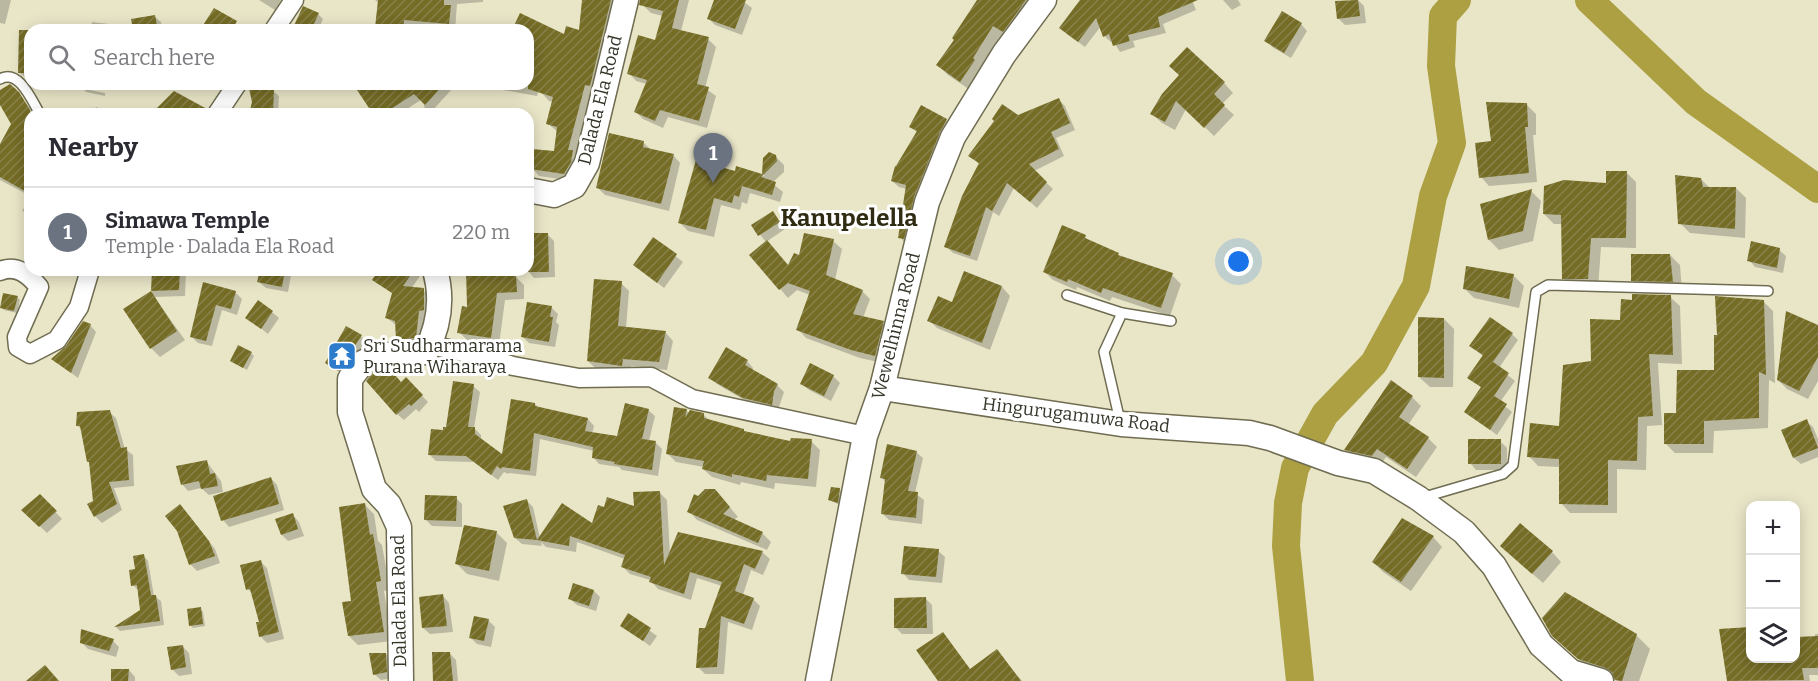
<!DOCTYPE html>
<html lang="en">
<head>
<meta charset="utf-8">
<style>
	:root { --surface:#fff; --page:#f7f7f7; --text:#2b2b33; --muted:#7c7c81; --line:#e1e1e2; --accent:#2d7ccc }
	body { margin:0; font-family:Bitter,serif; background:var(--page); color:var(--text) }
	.controls { position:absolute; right:18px; bottom:18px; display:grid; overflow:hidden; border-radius:12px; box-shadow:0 3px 15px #0003 }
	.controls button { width:54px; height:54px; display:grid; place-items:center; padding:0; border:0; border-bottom:2px solid var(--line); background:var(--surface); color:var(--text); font:30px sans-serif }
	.you { position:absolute; left:1239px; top:262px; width:21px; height:21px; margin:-15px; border:4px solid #fff; border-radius:50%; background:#1a73e8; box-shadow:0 0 0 9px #1a73e833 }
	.badge { display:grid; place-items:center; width:39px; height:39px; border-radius:50%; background:var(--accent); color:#fff; font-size:20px; font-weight:700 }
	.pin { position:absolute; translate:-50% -50px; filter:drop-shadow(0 2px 3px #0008) }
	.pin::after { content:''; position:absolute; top:32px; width:21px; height:18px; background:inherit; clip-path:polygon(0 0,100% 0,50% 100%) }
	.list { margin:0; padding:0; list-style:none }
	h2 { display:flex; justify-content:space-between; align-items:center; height:78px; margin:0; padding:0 24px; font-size:26px }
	h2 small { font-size:20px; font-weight:400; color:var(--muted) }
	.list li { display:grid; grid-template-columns:39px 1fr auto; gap:18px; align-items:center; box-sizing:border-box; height:90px; padding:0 24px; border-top:2px solid var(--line) }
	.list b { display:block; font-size:22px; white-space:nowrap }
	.list p { margin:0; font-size:20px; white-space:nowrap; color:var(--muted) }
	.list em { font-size:20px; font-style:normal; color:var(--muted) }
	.icon { flex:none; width:33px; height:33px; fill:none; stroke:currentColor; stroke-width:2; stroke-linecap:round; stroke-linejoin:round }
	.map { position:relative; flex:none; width:1818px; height:681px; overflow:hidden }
	.search { position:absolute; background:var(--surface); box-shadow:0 3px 15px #0003; left:24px; top:24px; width:510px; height:66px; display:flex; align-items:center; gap:15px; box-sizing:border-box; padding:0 21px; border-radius:18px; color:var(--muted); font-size:22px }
	.panel { position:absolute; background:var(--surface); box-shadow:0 3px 15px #0003; left:24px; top:108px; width:510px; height:168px; border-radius:18px }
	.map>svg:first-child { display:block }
	.shadow { fill:#0003 }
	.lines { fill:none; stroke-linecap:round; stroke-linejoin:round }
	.river { stroke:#aca043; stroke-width:28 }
	.building { fill:url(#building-hatch) }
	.service-casing { stroke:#6f6c51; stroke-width:12 }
	.minor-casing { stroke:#6f6c51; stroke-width:21 }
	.tertiary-casing { stroke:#6f6c51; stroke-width:27 }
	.service { stroke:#fff; stroke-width:9 }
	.minor { stroke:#fff; stroke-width:18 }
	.tertiary { stroke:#fff; stroke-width:24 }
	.labels { text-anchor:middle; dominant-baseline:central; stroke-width:6; stroke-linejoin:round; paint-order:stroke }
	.street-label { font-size:18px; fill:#363529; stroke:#fff }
	.poi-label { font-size:18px; fill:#363529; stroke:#fff; text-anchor:start }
	.district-label { font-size:24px; font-weight:bold; fill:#302c13; stroke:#fff }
</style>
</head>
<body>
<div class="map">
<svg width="1818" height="681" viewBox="0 0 1818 681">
	<defs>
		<pattern id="building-hatch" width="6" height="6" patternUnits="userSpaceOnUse" patternTransform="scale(1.5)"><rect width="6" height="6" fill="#756c25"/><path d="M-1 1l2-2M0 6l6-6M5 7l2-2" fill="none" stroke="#88824c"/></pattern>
	</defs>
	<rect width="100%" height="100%" fill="#e9e6c8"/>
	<g class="shadow">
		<polygon points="0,0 11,0 5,24 0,23"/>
		<polygon points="259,0 281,0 275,10"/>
		<polygon points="375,0 483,0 483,2 457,4 455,30 384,23 379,3"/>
		<polygon points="584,0 623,0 593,92 576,155 580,159 572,181 539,176 532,168 555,153 558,132 547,123 553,102 549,101 539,90 537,96 492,88 488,84 528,84 528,30 514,30 521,15 565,36 580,32"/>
		<polygon points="645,0 689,0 681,31 708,39 716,47 705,88 716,96 707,128 668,117 663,128 643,119 636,112 647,84 636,81 629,73 656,42 663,16 651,13 644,6"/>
		<polygon points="716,0 741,0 752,8 742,35 715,25 709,19"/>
		<polygon points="979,0 1043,0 1013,40 1003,34 981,68 984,70 970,90 948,75 938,65"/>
		<polygon points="1080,0 1192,0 1196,10 1163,24 1166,33 1133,41 1135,47 1120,52 1113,41 1111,42 1104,36 1101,26 1085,47 1067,34"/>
		<polygon points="1223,0 1238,0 1241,5 1232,10"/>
		<polygon points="1358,0 1364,6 1366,23 1345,25 1339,19 1337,2"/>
		<polygon points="318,14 323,19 318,30 293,30"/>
		<polygon points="155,17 161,22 162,30 164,30 135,30"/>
		<polygon points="92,22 109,24 114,30 90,30"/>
		<polygon points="1301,24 1307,31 1291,58 1272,47 1266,40"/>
		<polygon points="30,41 30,79 26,78 19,72"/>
		<polygon points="1224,83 1233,93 1222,104 1234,115 1214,136 1186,109 1175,130 1162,123 1152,114 1163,95"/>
		<polygon points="79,84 107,84 106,90 85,86 85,89 105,93 105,96 86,92"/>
		<polygon points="354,84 453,84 453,88 430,113 424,107 425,103 421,100 399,114 374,114"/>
		<polygon points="14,88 22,97 33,114 30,114 30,196 0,180 0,147 13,124 0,102 0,92"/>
		<polygon points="273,91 279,96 278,114 251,114 254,102"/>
		<polygon points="1059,100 1065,106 1075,130 1056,138 1064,156 1034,171 1053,189 1037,208 1014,188 999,216 993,212 977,261 953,253 946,246 980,165 970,156 1018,117"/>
		<polygon points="1527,105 1536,114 1536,135 1533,135 1537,182 1489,186 1481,177 1492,142"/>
		<polygon points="97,107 104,114 82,114"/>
		<polygon points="921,107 946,120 953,127 906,244 900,237 907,189 899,187 892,181 918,133 911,127"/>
		<polygon points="644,143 651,150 673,155 680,163 669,211 605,195 598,188"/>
		<polygon points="765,156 775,156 784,165 784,172 772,183 783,192 780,202 750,193 747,204 742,202 740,210 721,205 714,237 688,231 680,223 736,173 737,168 764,176"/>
		<polygon points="1626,172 1636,182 1636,248 1601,247 1598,289 1574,288 1564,278 1563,224 1554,224 1544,214 1607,185"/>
		<polygon points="1701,179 1710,188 1736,188 1746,198 1745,238 1690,233 1680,223"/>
		<polygon points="1531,191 1541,201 1533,241 1499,250 1489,240"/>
		<polygon points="30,204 30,218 22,210"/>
		<polygon points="773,213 785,229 766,242 753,226"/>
		<polygon points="528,235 548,235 554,241 555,277 534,278 528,271"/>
		<polygon points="1085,237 1090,242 1121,257 1172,275 1181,284 1170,316 1112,297 1110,301 1077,287 1076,290 1053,280 1044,271"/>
		<polygon points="653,239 683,262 664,288 635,265"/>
		<polygon points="833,241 842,249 835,280 862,291 870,299 863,318 883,323 891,331 883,363 860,358 806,338 798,329 810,295 797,290 788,298 751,255 788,267 800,257"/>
		<polygon points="1779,250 1786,256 1783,273 1755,267 1749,260"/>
		<polygon points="1670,255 1680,265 1682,291 1643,290 1633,280"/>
		<polygon points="1467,267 1514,276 1524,286 1519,308 1474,298 1464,288"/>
		<polygon points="153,270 184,270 186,272 185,296 154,297 185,340 160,357 151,348 125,309 152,292"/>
		<polygon points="261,270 292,270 288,292 266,288 259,282"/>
		<polygon points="374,270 424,270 411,289 423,290 429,296 429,316 425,316 421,343 403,345 397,340 396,325 387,318 393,294 374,279 378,274"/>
		<polygon points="455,270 505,270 505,277 515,276 524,285 524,299 505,300 499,345 467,340 459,332 468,308 468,275 460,275"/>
		<polygon points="965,273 1002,287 1010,296 990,350 937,328 929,320 953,304"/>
		<polygon points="621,283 629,291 626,328 666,333 673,341 667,370 631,366 630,373 596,369 588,361"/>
		<polygon points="204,284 235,292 242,299 237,315 222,310 212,346 198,343 191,336"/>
		<polygon points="17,297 20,300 17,313 4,310 1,307"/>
		<polygon points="1670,297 1680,306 1682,364 1658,363 1662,425 1647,426 1646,470 1617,469 1617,513 1570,513 1561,503 1560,467 1538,466 1529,456 1561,427 1593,362 1634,301"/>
		<polygon points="1763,301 1773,311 1775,383 1769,380 1768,428 1714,431 1713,453 1675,453 1665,443"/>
		<polygon points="551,307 558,314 556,322 559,325 555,347 529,343 522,336"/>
		<polygon points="272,312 279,318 268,334 247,317"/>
		<polygon points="1444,319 1454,329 1453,387 1430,387 1419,377"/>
		<polygon points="90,325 96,332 78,378 53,359"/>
		<polygon points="1818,326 1818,381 1808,399 1787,389 1778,380"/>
		<polygon points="1512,334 1518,340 1499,368 1515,381 1500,402 1512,412 1497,435 1466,412 1482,388 1469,377 1484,357 1471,346"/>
		<polygon points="361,336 367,343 345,376 327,363"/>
		<polygon points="251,353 254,356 247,370 231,361"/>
		<polygon points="747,361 753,368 752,371 777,385 784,392 778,410 751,404 717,384 710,378"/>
		<polygon points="811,365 833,376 840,383 831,401 809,390 802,384"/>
		<polygon points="406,379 428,402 419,412 416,409 404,420 397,414 402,384"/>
		<polygon points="473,386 480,392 474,428 481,435 481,440 504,457 535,404 539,408 588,419 594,426 592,434 618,438 648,410 655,416 649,441 655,442 662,449 658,476 622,470 619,467 599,464 593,457 594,451 540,439 536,476 509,473 508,474 504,472 498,480 474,462 436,461 429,454 448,429"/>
		<polygon points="1412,397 1421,406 1408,425 1428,438 1437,447 1416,477 1386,457 1381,464 1354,458 1346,449"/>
		<polygon points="686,410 690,414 704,415 711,422 746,433 792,443 811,441 820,450 816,487 775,483 774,489 741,482 740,485 712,477 703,469 704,467 676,462 667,453"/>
		<polygon points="109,412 116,418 125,449 133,455 134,486 114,488 122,510 102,523 95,516 91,464 88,461 82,430 78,426"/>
		<polygon points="1806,421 1813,427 1818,439 1818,457 1801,464 1794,458 1783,431"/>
		<polygon points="1500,441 1507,448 1507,470 1476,470 1470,463"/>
		<polygon points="916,452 923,458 915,493 924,500 922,524 889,520 882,513 886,482 882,478"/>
		<polygon points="206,461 221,481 223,492 209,495 201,488 188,491 182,484"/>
		<polygon points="271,478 277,485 284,510 229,527 223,520"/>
		<polygon points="833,489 840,490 843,493 840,505 829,500"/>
		<polygon points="660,493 667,500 670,555 762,552 770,559 763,575 751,570 743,595 753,599 760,606 752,630 728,622 724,674 705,674 698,667 706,630 722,586 697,578 691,600 658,589 650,580 630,574 623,567 625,559 577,542 576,552 546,547 541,542 542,546 522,544 515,538 526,500 533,507 540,538 593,525 635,508"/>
		<polygon points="40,496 62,519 47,533 23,510"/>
		<polygon points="456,498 462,504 462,527 432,526 425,519"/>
		<polygon points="723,499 738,517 733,520 762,533 771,542 767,550 697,520 689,511"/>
		<polygon points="364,504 374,514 378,541 382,545 390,590 384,591 392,641 358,645 349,636"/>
		<polygon points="187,513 215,549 220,563 197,571 190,564"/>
		<polygon points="293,515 299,522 304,536 288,541 282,535"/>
		<polygon points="497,533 507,543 499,581 467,574 457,564"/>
		<polygon points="1433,537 1442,547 1411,591 1383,572 1373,562"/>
		<polygon points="938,551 945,557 942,583 909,580 903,573"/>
		<polygon points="1552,552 1561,562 1543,583 1512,556"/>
		<polygon points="144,556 148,561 154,596 161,601 164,625 120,631 116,627 142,611 138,590 133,585 137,570"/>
		<polygon points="261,562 267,568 284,639 267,643 260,636 261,623 253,594 248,589"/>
		<polygon points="594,591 600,597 596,611 577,605 570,599"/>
		<polygon points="443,596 449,603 453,632 430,634 423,628"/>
		<polygon points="926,599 932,605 933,634 902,634 896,628"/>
		<polygon points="200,609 203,612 205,626 193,628 190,625"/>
		<polygon points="628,615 657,636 650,646 622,625"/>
		<polygon points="488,620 495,627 491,647 477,644 470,637"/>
		<polygon points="1750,629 1750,658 1796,658 1796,638 1815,637 1815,634 1818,634 1818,675 1809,675 1810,681 1728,681 1720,630"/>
		<polygon points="942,634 971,670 997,651 1022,681 941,681"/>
		<polygon points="1636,635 1650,649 1639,681 1618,681 1593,672 1567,649"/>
		<polygon points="113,641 119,647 116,657 88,649 82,643"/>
		<polygon points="182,646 189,653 192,674 179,676 172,669"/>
		<polygon points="449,653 456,660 458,681 435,681"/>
		<polygon points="386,654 392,661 393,678 381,680 374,674"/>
		<polygon points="129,670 135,677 135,681 113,681"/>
	</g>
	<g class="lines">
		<g class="river">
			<polyline points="1589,0 1696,102 1818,189"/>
			<polyline points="1300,681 1286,546 1288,503 1295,468 1325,414 1374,363 1416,286 1433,196 1452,143 1441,66 1443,16 1457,0"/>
		</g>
	</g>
	<g class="building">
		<polygon points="378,0 444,0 444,5 451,5 449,24 404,20 403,30 375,28"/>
		<polygon points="582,0 611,0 590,86 585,85 568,150 573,150 571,162 564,174 530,169 532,149 554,151 557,127 546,124 553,97 528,89 528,30 512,30 520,13 564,34 566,26 579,30"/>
		<polygon points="640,0 679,0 672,28 709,37 697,84 709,87 699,121 660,110 655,121 634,112 647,80 627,74 638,35 655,40 663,11 639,5"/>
		<polygon points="714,0 746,0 735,29 707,19"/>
		<polygon points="977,0 1026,0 1003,32 993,26 973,58 975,60 960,82 936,65 954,40 952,38"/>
		<polygon points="1080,0 1198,0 1158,17 1160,27 1128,35 1130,41 1113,46 1109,34 1103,37 1096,18 1078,42 1059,28"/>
		<polygon points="1358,0 1360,16 1337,19 1335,1"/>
		<polygon points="303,6 319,13 311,30 292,30"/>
		<polygon points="214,8 237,21 232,30 200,30"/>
		<polygon points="1282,11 1302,23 1284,53 1264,41"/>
		<polygon points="155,15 158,30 133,30 131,19"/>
		<polygon points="19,30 30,30 30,73 18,73"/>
		<polygon points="1187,47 1225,82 1214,94 1225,105 1204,128 1176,101 1165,122 1150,114 1162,94 1179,75 1169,66"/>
		<polygon points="10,84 19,92 30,110 30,194 0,177 0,144 11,124 0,105 0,90"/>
		<polygon points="248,84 274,89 273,114 249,114 252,102"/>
		<polygon points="353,84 444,84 425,105 414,94 383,114 373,114"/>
		<polygon points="174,91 207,109 206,114 151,114"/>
		<polygon points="1059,98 1070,123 1051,132 1059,149 1029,164 1047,182 1030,202 1007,183 992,211 986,207 970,256 944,247 962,196 979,163 968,156 994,121 992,119 1002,104 1018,115"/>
		<polygon points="1486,102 1527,103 1528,127 1525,127 1529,173 1479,178 1475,143 1491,141"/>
		<polygon points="921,105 947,119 940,132 914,197 904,239 898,238 906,185 891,181 895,166 896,166 917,131 909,127"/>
		<polygon points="609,133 644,141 643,147 674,154 661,204 596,188"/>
		<polygon points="769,152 776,155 777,161 761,177 776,182 772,195 742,186 739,197 734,195 732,203 714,198 706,230 678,223 696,160 735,171 736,166 762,174 763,158"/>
		<polygon points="1606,171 1627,171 1626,238 1591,238 1588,279 1562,279 1561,215 1543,214 1544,186 1564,180 1606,183"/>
		<polygon points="1675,175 1701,178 1703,187 1736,187 1735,229 1678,224"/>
		<polygon points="1532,189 1523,231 1488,240 1480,204"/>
		<polygon points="773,211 780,222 758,236 751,225"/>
		<polygon points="1062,225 1086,235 1085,238 1119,253 1118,255 1173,273 1161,308 1103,288 1101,293 1068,279 1067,282 1043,272"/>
		<polygon points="528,233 548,233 549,272 528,272"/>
		<polygon points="804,233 834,239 826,275 863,290 853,314 884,321 875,356 851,350 796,330 810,291 788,283 779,290 749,255 767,240 788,265 794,253 799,255"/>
		<polygon points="653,237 677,254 657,283 633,265"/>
		<polygon points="1751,241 1780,248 1777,268 1747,261"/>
		<polygon points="1631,254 1670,254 1673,282 1631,281"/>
		<polygon points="1466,266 1514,274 1509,299 1463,289"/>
		<polygon points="152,270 180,270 179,290 151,291"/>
		<polygon points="260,270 285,270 282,287 257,282"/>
		<polygon points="379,270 414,270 403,286 424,288 424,310 419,311 416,338 396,340 395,321 385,318 392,293 372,280"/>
		<polygon points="466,270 497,270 497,276 516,275 517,292 497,293 491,338 457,333 462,306 467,307"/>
		<polygon points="964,271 1002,286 982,343 927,321 938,296 952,302"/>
		<polygon points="594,279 622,281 618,326 666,331 659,362 623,359 622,366 587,361"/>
		<polygon points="203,282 236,291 231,309 216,305 206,341 190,337"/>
		<polygon points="151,291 177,331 150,349 123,309"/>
		<polygon points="3,293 18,296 14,311 0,308"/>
		<polygon points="1632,294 1671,295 1673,355 1649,354 1653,416 1638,417 1637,461 1608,460 1608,505 1559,504 1559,459 1527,457 1530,423 1559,426 1563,365 1591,361 1590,319 1620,320 1621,299 1632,300"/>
		<polygon points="1715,296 1764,300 1766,375 1759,372 1759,418 1704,421 1704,444 1664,444 1664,413 1676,413 1677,370 1714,370 1714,335 1717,335"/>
		<polygon points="258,300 273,311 261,329 245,318"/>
		<polygon points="527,302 552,306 550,317 553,317 549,342 521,337"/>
		<polygon points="1786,311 1818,325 1818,357 1799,391 1777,380"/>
		<polygon points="1418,317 1444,318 1444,378 1418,377"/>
		<polygon points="1490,317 1513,333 1493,362 1509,373 1494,396 1507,404 1490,430 1464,412 1481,387 1467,378 1483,355 1469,346"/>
		<polygon points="83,321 91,324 71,373 51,359 66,346"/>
		<polygon points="346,326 362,335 338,371 325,363"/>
		<polygon points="238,345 252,352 243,368 230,361"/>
		<polygon points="726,347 748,360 745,365 778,384 774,391 772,405 743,398 708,378"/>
		<polygon points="810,363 834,375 824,396 800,384"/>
		<polygon points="390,369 401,382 406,377 423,395 411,406 409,404 396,415 366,381 371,374 381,370"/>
		<polygon points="1391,380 1413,396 1399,417 1429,437 1407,469 1377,449 1372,456 1344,450"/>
		<polygon points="453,381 474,384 468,427 475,427 475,434 502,454 511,399 535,403 535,406 588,418 585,431 617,436 625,403 649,409 642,439 656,441 652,470 614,464 615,462 592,458 593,447 534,433 530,471 502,467 501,469 497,466 491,475 466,456 428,455 431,429 443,430 443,427 446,427"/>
		<polygon points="674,407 687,409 685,418 690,410 704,413 704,418 744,429 744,431 790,441 791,438 812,439 808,479 767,475 766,481 732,474 732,477 702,469 704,461 666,454"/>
		<polygon points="110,410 121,448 127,447 129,480 109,482 117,504 94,517 87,504 93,501 89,462 87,462 80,426 76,426 77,412"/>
		<polygon points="1807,419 1818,448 1793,458 1781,430"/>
		<rect x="1468" y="439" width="33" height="25"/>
		<polygon points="887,444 917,451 908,491 918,492 916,518 881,514 885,479 880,478"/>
		<polygon points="207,460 210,474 215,473 218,486 201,489 199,481 181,485 176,466"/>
		<polygon points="271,477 279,504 221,521 213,496"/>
		<polygon points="831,487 840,488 838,503 828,500"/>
		<polygon points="705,489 715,489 730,507 723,514 763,532 758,543 687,512 694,494 698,496"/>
		<polygon points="660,491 664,565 678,532 763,551 755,569 744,564 735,591 754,598 744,624 721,616 717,667 696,668 699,628 705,628 722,582 690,572 684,594 649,582 651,577 621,567 625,555 570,536 569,546 537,540 562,503 592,523 598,505 604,507 607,497 634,506 633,492"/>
		<polygon points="40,494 57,511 39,527 21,510"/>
		<polygon points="425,495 457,496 456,521 424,520"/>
		<polygon points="527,499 537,540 514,538 503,506"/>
		<polygon points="365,503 370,535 373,534 381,581 376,582 384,632 348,636 342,602 351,601 339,507"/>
		<polygon points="180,504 209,541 215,556 189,565 177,531 165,516"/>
		<polygon points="293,513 298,529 281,535 275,519"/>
		<polygon points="1402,518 1434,536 1401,582 1372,562"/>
		<polygon points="1520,523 1553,551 1532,574 1500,546"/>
		<polygon points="464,525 497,531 489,571 455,564"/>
		<polygon points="904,546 939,549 936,577 901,574"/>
		<polygon points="144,554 151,595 156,595 160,621 114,627 140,610 137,585 131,586 129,570 135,569 133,556"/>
		<polygon points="261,560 279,632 259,637 256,622 259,622 250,589 246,590 240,565"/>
		<polygon points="573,583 594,590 589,606 568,599"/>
		<polygon points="1565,592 1637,634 1622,681 1615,680 1612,672 1606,668 1578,659 1552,636 1542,618"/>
		<polygon points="443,594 447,626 422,628 419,597"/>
		<polygon points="926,597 927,628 894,628 894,598"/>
		<polygon points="201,607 203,624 189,626 187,609"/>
		<polygon points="628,613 651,628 643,641 620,626"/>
		<polygon points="474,616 489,619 484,641 469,638"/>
		<polygon points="1750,627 1750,658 1796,658 1796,637 1818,636 1818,668 1802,668 1804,680 1727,681 1719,629"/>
		<polygon points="81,629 114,639 109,651 80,643"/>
		<polygon points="943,632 970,669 997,649 1021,681 938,681 916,650"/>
		<polygon points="183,645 186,667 171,670 167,647"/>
		<polygon points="432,652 450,652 453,681 433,681"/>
		<polygon points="369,653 386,653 387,672 373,675"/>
		<polygon points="45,665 59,681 26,681"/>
		<polygon points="111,669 129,669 128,681 111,681"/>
	</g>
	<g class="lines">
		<g class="service-casing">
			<g id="service">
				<path d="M0 79C19 68 32 101 40 114"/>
				<polyline points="1067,295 1122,313 1171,321"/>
				<polyline points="1120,421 1104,352 1122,313"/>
				<polyline points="1421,498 1503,474 1513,465 1536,292 1548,285 1768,291"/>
			</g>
		</g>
		<g class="minor-casing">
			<g id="minor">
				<polyline points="274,30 294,0"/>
				<polyline points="217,114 237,84"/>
				<path d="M0 271C17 264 29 275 39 287L17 337 18 347 30 354 57 340 79 307 90 270"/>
				<polyline points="430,345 481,356 513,366 579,378 651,377 692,399 865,436"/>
			</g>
		</g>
		<g class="tertiary-casing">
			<g id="tertiary">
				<polyline points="528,190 554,195 574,186 587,163 626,0"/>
				<polyline points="882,388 1121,424 1249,433 1270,438 1338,463 1374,471 1418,498 1464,532 1494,566 1541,645 1571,672 1601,681"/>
				<path d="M401 681 399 527 389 505 374 489 350 412V379L362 363 377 356 426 352C439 326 443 298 435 270"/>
				<polyline points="818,681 865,436 882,388 927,202 953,137 1004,54 1044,0"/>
			</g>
		</g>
		<use href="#service" class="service"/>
		<use href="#minor" class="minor"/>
		<use href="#tertiary" class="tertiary"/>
	</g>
	<defs>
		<g id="temple-square" transform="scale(1.5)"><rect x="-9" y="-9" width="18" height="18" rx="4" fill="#2d7ccc" stroke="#fff"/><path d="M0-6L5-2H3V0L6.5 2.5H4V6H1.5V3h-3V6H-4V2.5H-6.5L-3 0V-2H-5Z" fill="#fff"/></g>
	</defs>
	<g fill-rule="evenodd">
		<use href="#temple-square" x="342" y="356"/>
	</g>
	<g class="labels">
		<g class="street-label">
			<text transform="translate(600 100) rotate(-76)">Dalada Ela Road</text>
			<text transform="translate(896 326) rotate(-76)">Wewelhinna Road</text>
			<text transform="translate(1076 415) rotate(7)">Hingurugamuwa Road</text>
			<text transform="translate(399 601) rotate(-91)">Dalada Ela Road</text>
		</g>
		<g class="poi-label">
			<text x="363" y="346">Sri Sudharmarama<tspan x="363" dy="21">Purana Wiharaya</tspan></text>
		</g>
		<g class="district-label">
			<text x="849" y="218">Kanupelella</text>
		</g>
	</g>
</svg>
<div class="controls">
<button>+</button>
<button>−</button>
<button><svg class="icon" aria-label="layers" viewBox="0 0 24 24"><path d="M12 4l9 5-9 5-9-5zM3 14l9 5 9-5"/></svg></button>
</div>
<div class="you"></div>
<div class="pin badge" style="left:713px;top:183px;background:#6b7280">1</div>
<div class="search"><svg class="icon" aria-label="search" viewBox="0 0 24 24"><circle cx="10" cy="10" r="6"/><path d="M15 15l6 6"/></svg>Search here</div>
<section class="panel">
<h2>Nearby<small></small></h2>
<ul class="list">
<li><span class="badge" style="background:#6b7280">1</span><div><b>Simawa Temple</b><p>Temple · Dalada Ela Road</p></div><em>220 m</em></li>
</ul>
</section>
</div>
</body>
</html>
